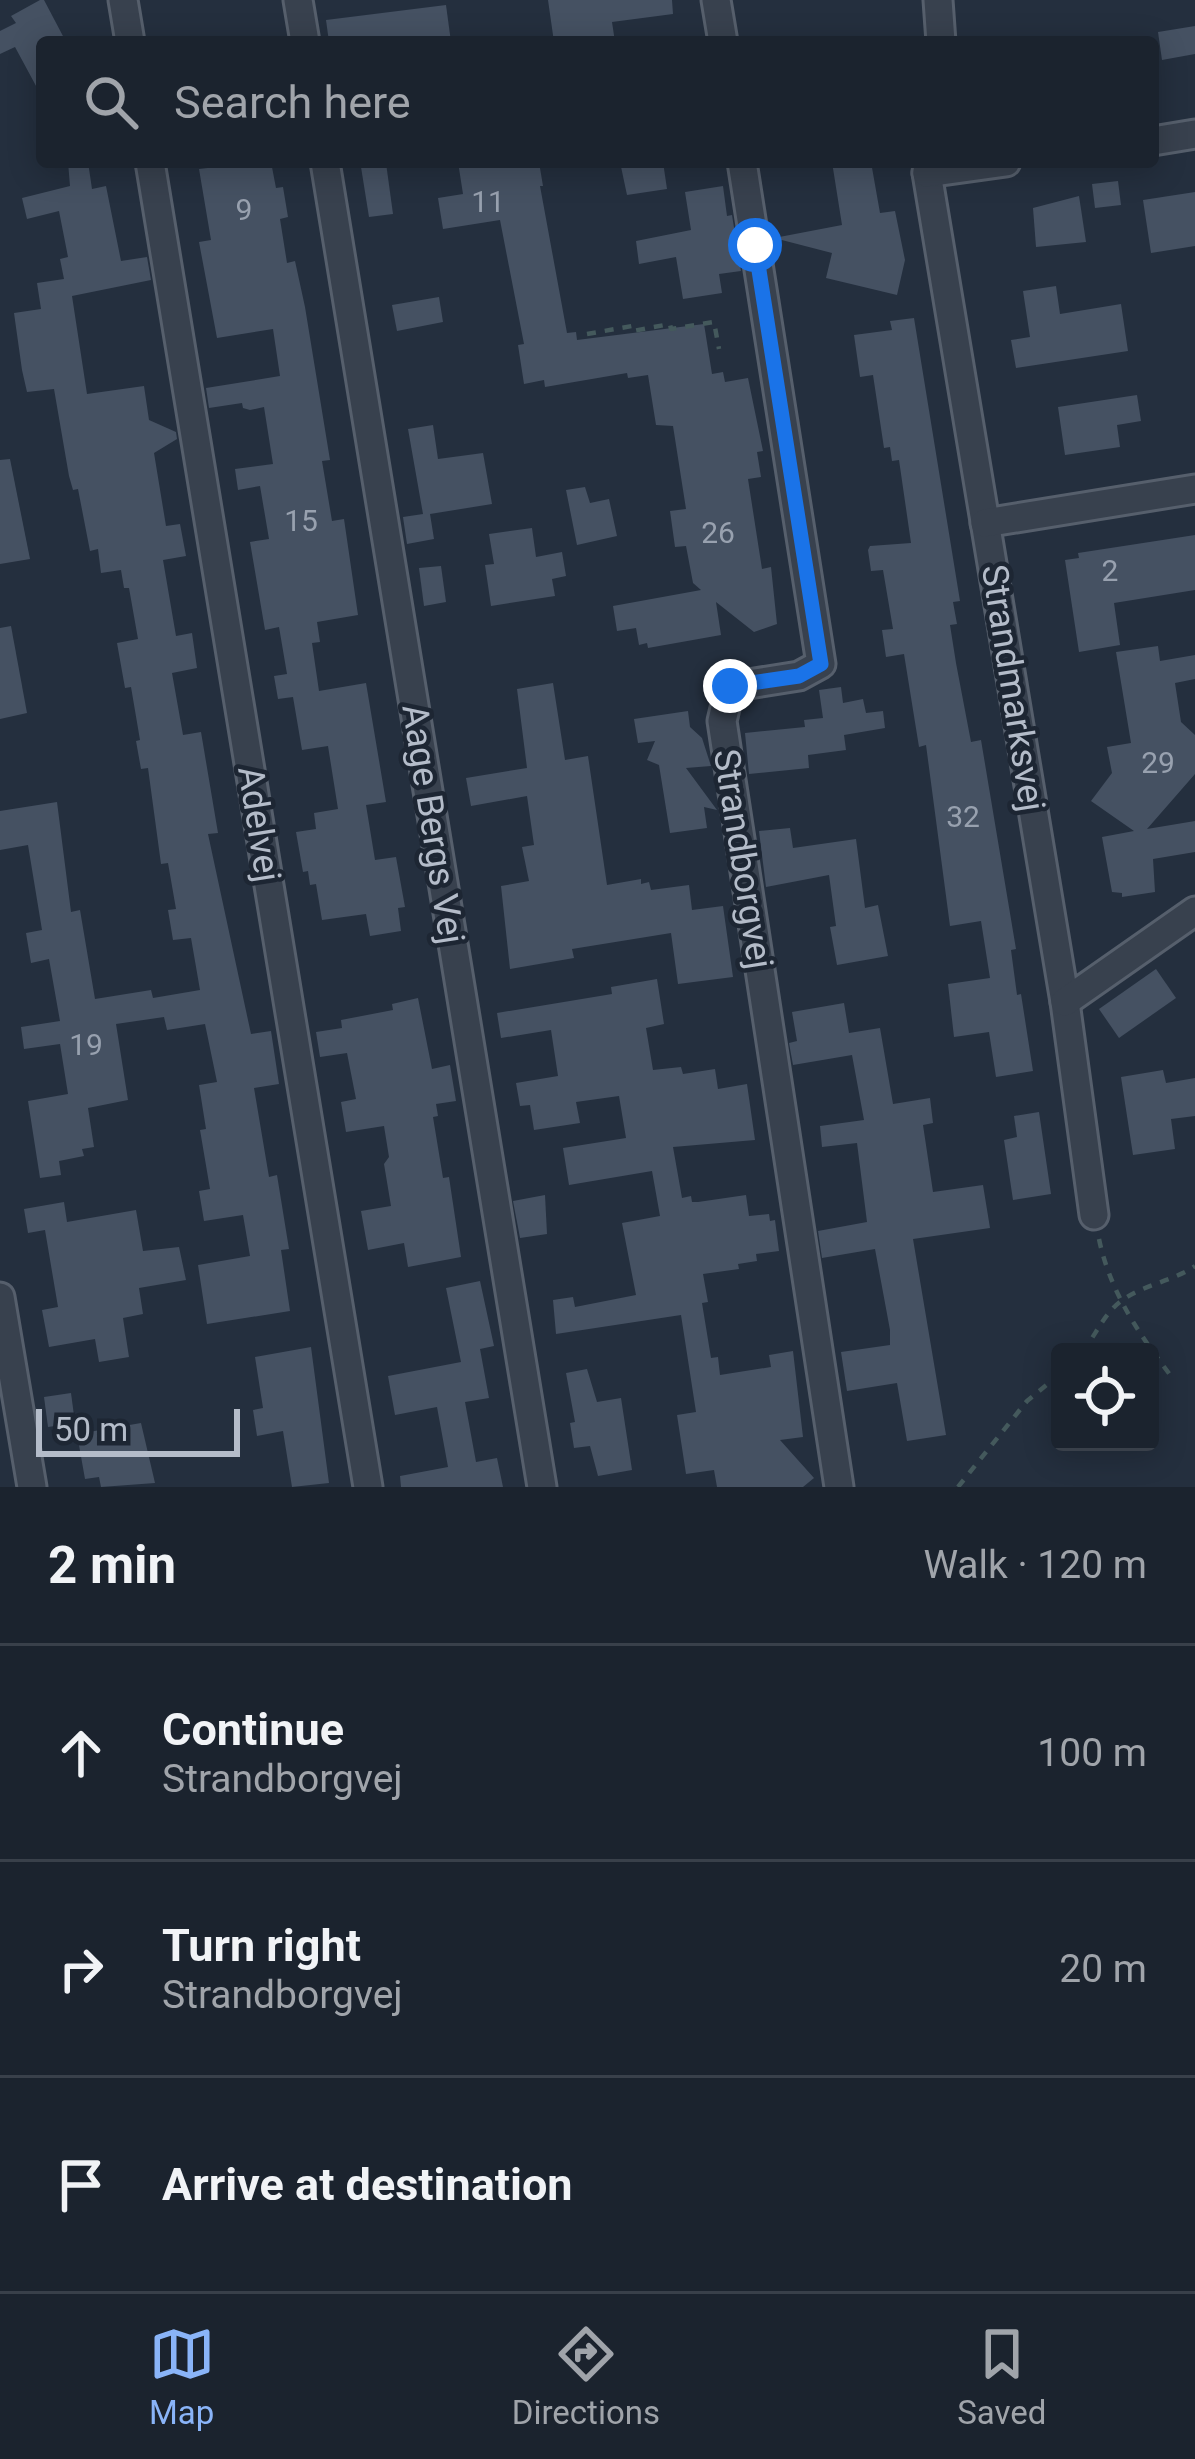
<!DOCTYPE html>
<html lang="en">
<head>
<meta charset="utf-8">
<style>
	:root { --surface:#1b232e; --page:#242b36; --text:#f1f3f6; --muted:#a0a4aa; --line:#39404a; --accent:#8ab4f8 }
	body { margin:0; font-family:Roboto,sans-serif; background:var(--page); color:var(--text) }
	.controls { position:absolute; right:36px; bottom:36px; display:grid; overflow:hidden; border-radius:12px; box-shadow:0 6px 30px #0003 }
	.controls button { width:108px; height:108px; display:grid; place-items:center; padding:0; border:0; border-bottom:3px solid var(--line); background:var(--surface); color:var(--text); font:60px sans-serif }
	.scale { position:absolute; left:36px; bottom:30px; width:204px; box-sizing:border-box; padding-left:12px; border:6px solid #b4bcc9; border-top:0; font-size:33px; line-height:42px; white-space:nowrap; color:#b4bcc9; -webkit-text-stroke:9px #1d2633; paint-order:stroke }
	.stop { position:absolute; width:36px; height:36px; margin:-27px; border:9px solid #1a73e8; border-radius:50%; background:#fff }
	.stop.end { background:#1a73e8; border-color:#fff; box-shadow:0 3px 12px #0008 }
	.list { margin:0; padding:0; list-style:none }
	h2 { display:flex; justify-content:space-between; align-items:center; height:156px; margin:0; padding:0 48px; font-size:51px }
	h2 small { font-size:39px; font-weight:400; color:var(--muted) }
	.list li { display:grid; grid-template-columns:78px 1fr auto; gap:36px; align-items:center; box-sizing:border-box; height:216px; padding:0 48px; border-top:3px solid var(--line) }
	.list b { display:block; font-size:45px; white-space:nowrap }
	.list p { margin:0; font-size:39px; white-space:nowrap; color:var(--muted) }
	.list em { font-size:39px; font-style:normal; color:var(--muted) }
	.icon { flex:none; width:66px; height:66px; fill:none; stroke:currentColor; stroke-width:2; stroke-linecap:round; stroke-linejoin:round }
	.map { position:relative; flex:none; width:1195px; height:1487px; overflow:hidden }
	.search { position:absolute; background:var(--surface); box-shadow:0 6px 30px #0003; left:36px; right:36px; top:36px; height:132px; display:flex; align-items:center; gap:30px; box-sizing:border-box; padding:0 42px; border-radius:12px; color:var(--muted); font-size:45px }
	.sheet { height:804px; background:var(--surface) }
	nav { display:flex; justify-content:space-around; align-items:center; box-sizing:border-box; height:168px; border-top:3px solid var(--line); background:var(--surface); font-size:33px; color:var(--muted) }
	nav a { display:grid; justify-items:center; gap:6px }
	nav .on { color:var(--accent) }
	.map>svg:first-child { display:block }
	.building { fill:#455162 }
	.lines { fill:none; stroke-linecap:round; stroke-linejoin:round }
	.minor-casing { stroke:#565f6c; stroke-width:33 }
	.path { stroke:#44595c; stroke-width:4.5; stroke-dasharray:9 9; stroke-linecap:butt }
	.minor { stroke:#38414e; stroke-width:27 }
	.route { stroke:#1a73e8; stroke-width:15 }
	.labels { text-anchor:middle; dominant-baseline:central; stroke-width:9; stroke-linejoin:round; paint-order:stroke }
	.number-label { font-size:30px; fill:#98a1af }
	.street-label { font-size:36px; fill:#b4bcc9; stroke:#1d2633 }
</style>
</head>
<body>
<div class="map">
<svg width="1195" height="1487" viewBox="0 0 1195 1487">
	<rect width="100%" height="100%" fill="#242f3e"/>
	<g class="building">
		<polygon points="40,0 44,0 64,38 42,42 42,97 15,47 0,54 0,31 16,23 11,16"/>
		<polygon points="548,0 672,0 673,14 612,22 615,42 554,42"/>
		<polygon points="446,5 451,42 329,42 326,20"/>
		<polygon points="1195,26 1195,54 1162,60 1158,32"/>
		<polygon points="68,162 88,162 92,189 106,186 121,261 147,257 151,280 72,296 87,394 144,386 149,420 176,432 177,439 154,453 166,526 180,524 186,556 163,560 176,636 192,633 197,668 172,673 183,735 201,732 218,833 208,834 251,1034 271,1031 279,1084 254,1088 269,1177 277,1175 289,1249 281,1250 290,1311 207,1324 198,1265 250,1256 243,1215 204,1221 199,1191 210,1189 200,1130 206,1129 199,1085 217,1082 205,1024 167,1030 164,1017 116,1024 128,1100 88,1108 94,1147 82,1149 84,1156 59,1161 61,1175 40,1178 28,1101 68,1094 60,1044 24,1049 21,1027 60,1021 49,959 31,963 26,933 42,930 28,845 0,850 0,811 57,802 71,912 80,910 95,999 151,990 153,998 200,990 191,938 173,940 168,910 176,909 168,863 161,864 148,768 141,769 136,741 140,740 131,687 125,688 117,643 138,639 129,588 124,588 121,570 101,573 98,549 90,551 78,489 73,490 69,476 54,389 27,392 22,370 14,313 41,309 37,283 64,279 60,259 68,257 59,211 27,219 22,198 70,186"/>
		<polygon points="225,162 271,162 276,188 283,187 288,217 280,219 287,263 295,261 305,307 330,460 322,461 332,521 344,519 358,615 317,622 320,642 312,643 319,691 366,683 386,802 366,805 375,860 396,857 405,907 398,908 401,931 370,936 366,914 322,920 316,884 310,885 308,871 303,872 296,832 316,829 314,813 338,809 328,746 302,750 293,697 278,699 274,676 287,674 279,627 265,630 250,542 269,539 260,486 238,490 235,469 273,464 264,407 250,410 243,408 242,403 209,408 206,388 280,376 273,329 217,338 199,242 211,240 199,169 225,166"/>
		<polygon points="458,162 539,162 543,186 540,186 567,333 576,332 577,340 704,324 712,374 723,372 725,382 748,378 763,451 757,452 761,477 748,479 762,569 771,567 777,624 754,632 716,602 721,635 648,648 647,643 639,645 636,628 617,631 613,606 701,590 693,583 686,546 675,547 670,511 686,509 673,426 656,425 648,375 628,378 627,373 545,387 544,380 524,384 518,345 524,344 500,220 443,229 438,198 463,194"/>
		<polygon points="620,162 663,162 667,189 627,195"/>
		<polygon points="832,162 871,162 880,213 895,211 905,260 897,295 826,278 832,253 774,238 842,225"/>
		<polygon points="386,163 393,214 369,217 361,167"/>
		<polygon points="1118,181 1121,205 1095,208 1092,184"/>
		<polygon points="723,186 727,216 732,215 741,271 719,274 722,293 683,299 676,257 639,264 636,241 691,230 685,192"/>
		<polygon points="1195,192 1195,246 1151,253 1143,200"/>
		<polygon points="1079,196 1086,242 1036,247 1033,208"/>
		<polygon points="1056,286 1060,314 1121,304 1128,351 1016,368 1011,340 1030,337 1023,291"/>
		<polygon points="439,297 443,322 397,331 392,305"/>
		<polygon points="914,318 960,601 953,602 957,624 950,625 956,663 971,742 981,740 1016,949 1011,950 1017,995 1021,994 1033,1071 996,1077 989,1032 954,1037 948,984 990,978 981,921 950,926 926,745 919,747 904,654 886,657 882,630 893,629 883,570 871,571 868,550 870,546 911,543 899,460 892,461 890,447 884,448 873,375 860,377 854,335 892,330 890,321"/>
		<polygon points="1137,395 1141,421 1117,425 1120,447 1065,455 1058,407"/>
		<polygon points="433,425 438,459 483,453 492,504 430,514 434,539 407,544 403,517 423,514 408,429"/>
		<polygon points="10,459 30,559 0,564 0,460"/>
		<polygon points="585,487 590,503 609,499 617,536 577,545 566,490"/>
		<polygon points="532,528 536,557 562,552 566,576 552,579 555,596 491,606 485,565 494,564 489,534"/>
		<polygon points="1195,535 1195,590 1114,603 1120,645 1079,652 1065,560 1079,558 1078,553"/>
		<polygon points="441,566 446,602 424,606 419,568"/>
		<polygon points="11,626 27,713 0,719 0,628"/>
		<polygon points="1158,646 1160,661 1195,655 1195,679 1175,683 1181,722 1195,735 1195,774 1147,829 1195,821 1195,852 1153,859 1155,892 1122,897 1122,893 1112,892 1102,837 1134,831 1091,801 1112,773 1107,747 1131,743 1116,652"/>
		<polygon points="553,683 565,760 588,756 607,885 641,879 641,884 649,882 651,890 689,885 692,910 723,906 733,977 678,984 671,933 572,949 574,958 510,969 501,886 529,881 522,847 534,845 527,796 471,806 466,778 527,768 517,689"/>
		<polygon points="841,687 843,703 863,699 866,713 883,711 885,728 844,735 846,750 808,755 809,768 749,774 745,733 805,727 804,720 823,718 819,690"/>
		<polygon points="688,711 690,727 702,738 711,766 686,768 717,810 704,807 707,828 670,833 659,765 647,760 655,741 638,743 634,719"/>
		<polygon points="790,828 793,848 856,839 865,908 878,905 888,956 837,965 830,927 836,926 829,875 766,887 759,831"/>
		<polygon points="1156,969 1176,998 1119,1038 1099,1009"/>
		<polygon points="657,979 664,1024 646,1028 653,1070 681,1067 683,1074 715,1069 718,1089 747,1084 755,1140 673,1147 682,1198 691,1196 692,1202 698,1202 746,1195 749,1216 769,1214 770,1221 775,1220 779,1251 756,1254 757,1261 738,1264 739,1269 703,1274 708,1302 702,1303 711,1358 718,1357 720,1375 771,1367 769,1355 793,1351 803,1437 780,1440 814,1478 803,1487 717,1487 714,1470 686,1474 677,1415 696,1412 681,1315 556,1334 553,1300 573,1297 575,1307 636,1295 622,1223 660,1216 652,1171 569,1185 563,1148 626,1138 619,1096 576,1102 580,1123 534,1130 530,1105 520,1106 516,1083 558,1076 551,1030 501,1038 497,1013 612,994 611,987"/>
		<polygon points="418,998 432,1069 450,1065 456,1101 436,1104 438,1116 433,1117 443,1178 449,1177 461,1257 408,1267 404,1243 368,1250 361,1211 391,1206 384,1164 389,1157 384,1126 346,1132 341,1102 356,1099 347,1053 320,1057 316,1032 342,1028 341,1020 393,1010 392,1004"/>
		<polygon points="844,1003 849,1033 880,1028 893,1104 930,1098 933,1123 923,1125 933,1192 983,1185 990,1228 913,1239 946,1435 907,1441 897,1383 847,1391 841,1352 890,1345 890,1330 875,1249 822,1258 818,1231 867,1222 857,1143 822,1147 820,1126 864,1120 852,1055 793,1065 789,1043 797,1041 792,1012"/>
		<polygon points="1163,1070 1166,1083 1195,1078 1195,1116 1171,1119 1175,1149 1133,1155 1121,1077"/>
		<polygon points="1039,1112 1051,1194 1013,1200 1004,1140 1017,1137 1014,1116"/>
		<polygon points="545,1195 547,1234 520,1238 513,1201"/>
		<polygon points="64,1202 67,1222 136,1210 143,1251 179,1247 186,1280 139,1288 143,1314 123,1318 129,1357 99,1362 95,1339 49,1347 42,1310 58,1307 45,1230 28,1233 24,1209"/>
		<polygon points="480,1281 494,1346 480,1349 489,1398 465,1402 476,1462 497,1458 503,1487 401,1487 400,1476 448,1467 437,1407 395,1415 388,1376 461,1362 446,1288"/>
		<polygon points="311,1347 329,1483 292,1487 283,1431 257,1436 253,1410 263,1408 255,1357"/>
		<polygon points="587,1369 597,1402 621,1398 632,1470 598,1476 590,1446 574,1448 570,1423 575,1422 566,1373"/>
		<polygon points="71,1393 75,1423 48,1427 44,1397"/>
		<polygon points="141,1423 155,1483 101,1487 99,1477 85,1479 77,1434"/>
	</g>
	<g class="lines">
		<g class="minor-casing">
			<g id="minor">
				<polyline points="123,0 130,42"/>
				<polyline points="298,0 305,42"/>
				<polyline points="716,0 723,42"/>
				<polyline points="938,0 941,42"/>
				<polyline points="1153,141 1195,134"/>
				<polyline points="150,162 368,1487"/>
				<polyline points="325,162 542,1487"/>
				<polyline points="742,162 821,664 799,676 730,687 722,721 839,1487"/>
				<polyline points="928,162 927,173 1065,1002 1094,1215"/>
				<polyline points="927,173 1006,162"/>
				<polyline points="985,523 1195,489"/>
				<polyline points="1065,1002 1195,911"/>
				<polyline points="0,1297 32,1487"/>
			</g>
		</g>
		<g class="path">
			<polyline points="587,334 632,326 633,331 670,324 671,329 714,322 719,349"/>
			<path d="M1099 1239C1110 1292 1139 1334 1171 1376"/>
			<path d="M1082 1352C1097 1334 1104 1312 1124 1299 1146 1284 1173 1281 1195 1266"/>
			<polyline points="958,1487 1027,1401 1060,1374"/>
		</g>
		<use href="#minor" class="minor"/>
	</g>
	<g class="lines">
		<polyline class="route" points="730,686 799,676 821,664 755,245"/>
	</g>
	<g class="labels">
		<g class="number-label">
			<text x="488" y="201">11</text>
			<text x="244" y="209">9</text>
			<text x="301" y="520">15</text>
			<text x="718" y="532">26</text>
			<text x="1110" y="570">2</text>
			<text x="1158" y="762">29</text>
			<text x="963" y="816">32</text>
			<text x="86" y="1044">19</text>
		</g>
		<g class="street-label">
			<text transform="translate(1013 688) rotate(81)">Strandmarksvej</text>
			<text transform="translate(259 824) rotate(81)">Adelvej</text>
			<text transform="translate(433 824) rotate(81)">Aage Bergs Vej</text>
			<text transform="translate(743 859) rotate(81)">Strandborgvej</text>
		</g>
	</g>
</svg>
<div class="controls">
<button><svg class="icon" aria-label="locate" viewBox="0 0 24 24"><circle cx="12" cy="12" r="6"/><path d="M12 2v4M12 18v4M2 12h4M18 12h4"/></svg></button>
</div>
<div class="scale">50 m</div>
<div class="stop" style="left:755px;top:245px"></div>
<div class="stop end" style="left:730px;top:686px"></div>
<div class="search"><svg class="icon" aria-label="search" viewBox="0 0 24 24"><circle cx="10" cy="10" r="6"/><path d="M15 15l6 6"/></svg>Search here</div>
</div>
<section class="sheet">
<h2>2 min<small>Walk · 120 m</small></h2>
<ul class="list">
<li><svg class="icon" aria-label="ahead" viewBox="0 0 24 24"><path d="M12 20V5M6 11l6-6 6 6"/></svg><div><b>Continue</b><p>Strandborgvej</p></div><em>100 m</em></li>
<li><svg class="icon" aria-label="right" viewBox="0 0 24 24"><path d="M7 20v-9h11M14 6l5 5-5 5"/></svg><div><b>Turn right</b><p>Strandborgvej</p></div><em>20 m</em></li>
<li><svg class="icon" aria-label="arrive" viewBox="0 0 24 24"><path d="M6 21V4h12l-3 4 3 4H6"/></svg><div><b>Arrive at destination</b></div></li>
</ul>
</section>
<nav>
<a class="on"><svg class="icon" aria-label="map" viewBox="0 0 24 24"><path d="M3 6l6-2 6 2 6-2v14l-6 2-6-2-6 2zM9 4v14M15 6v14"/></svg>Map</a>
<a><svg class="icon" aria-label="directions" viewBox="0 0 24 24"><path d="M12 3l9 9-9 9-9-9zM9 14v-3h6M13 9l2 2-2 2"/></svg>Directions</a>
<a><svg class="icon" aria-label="saved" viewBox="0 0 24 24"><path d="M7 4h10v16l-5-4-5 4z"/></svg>Saved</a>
</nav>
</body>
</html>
